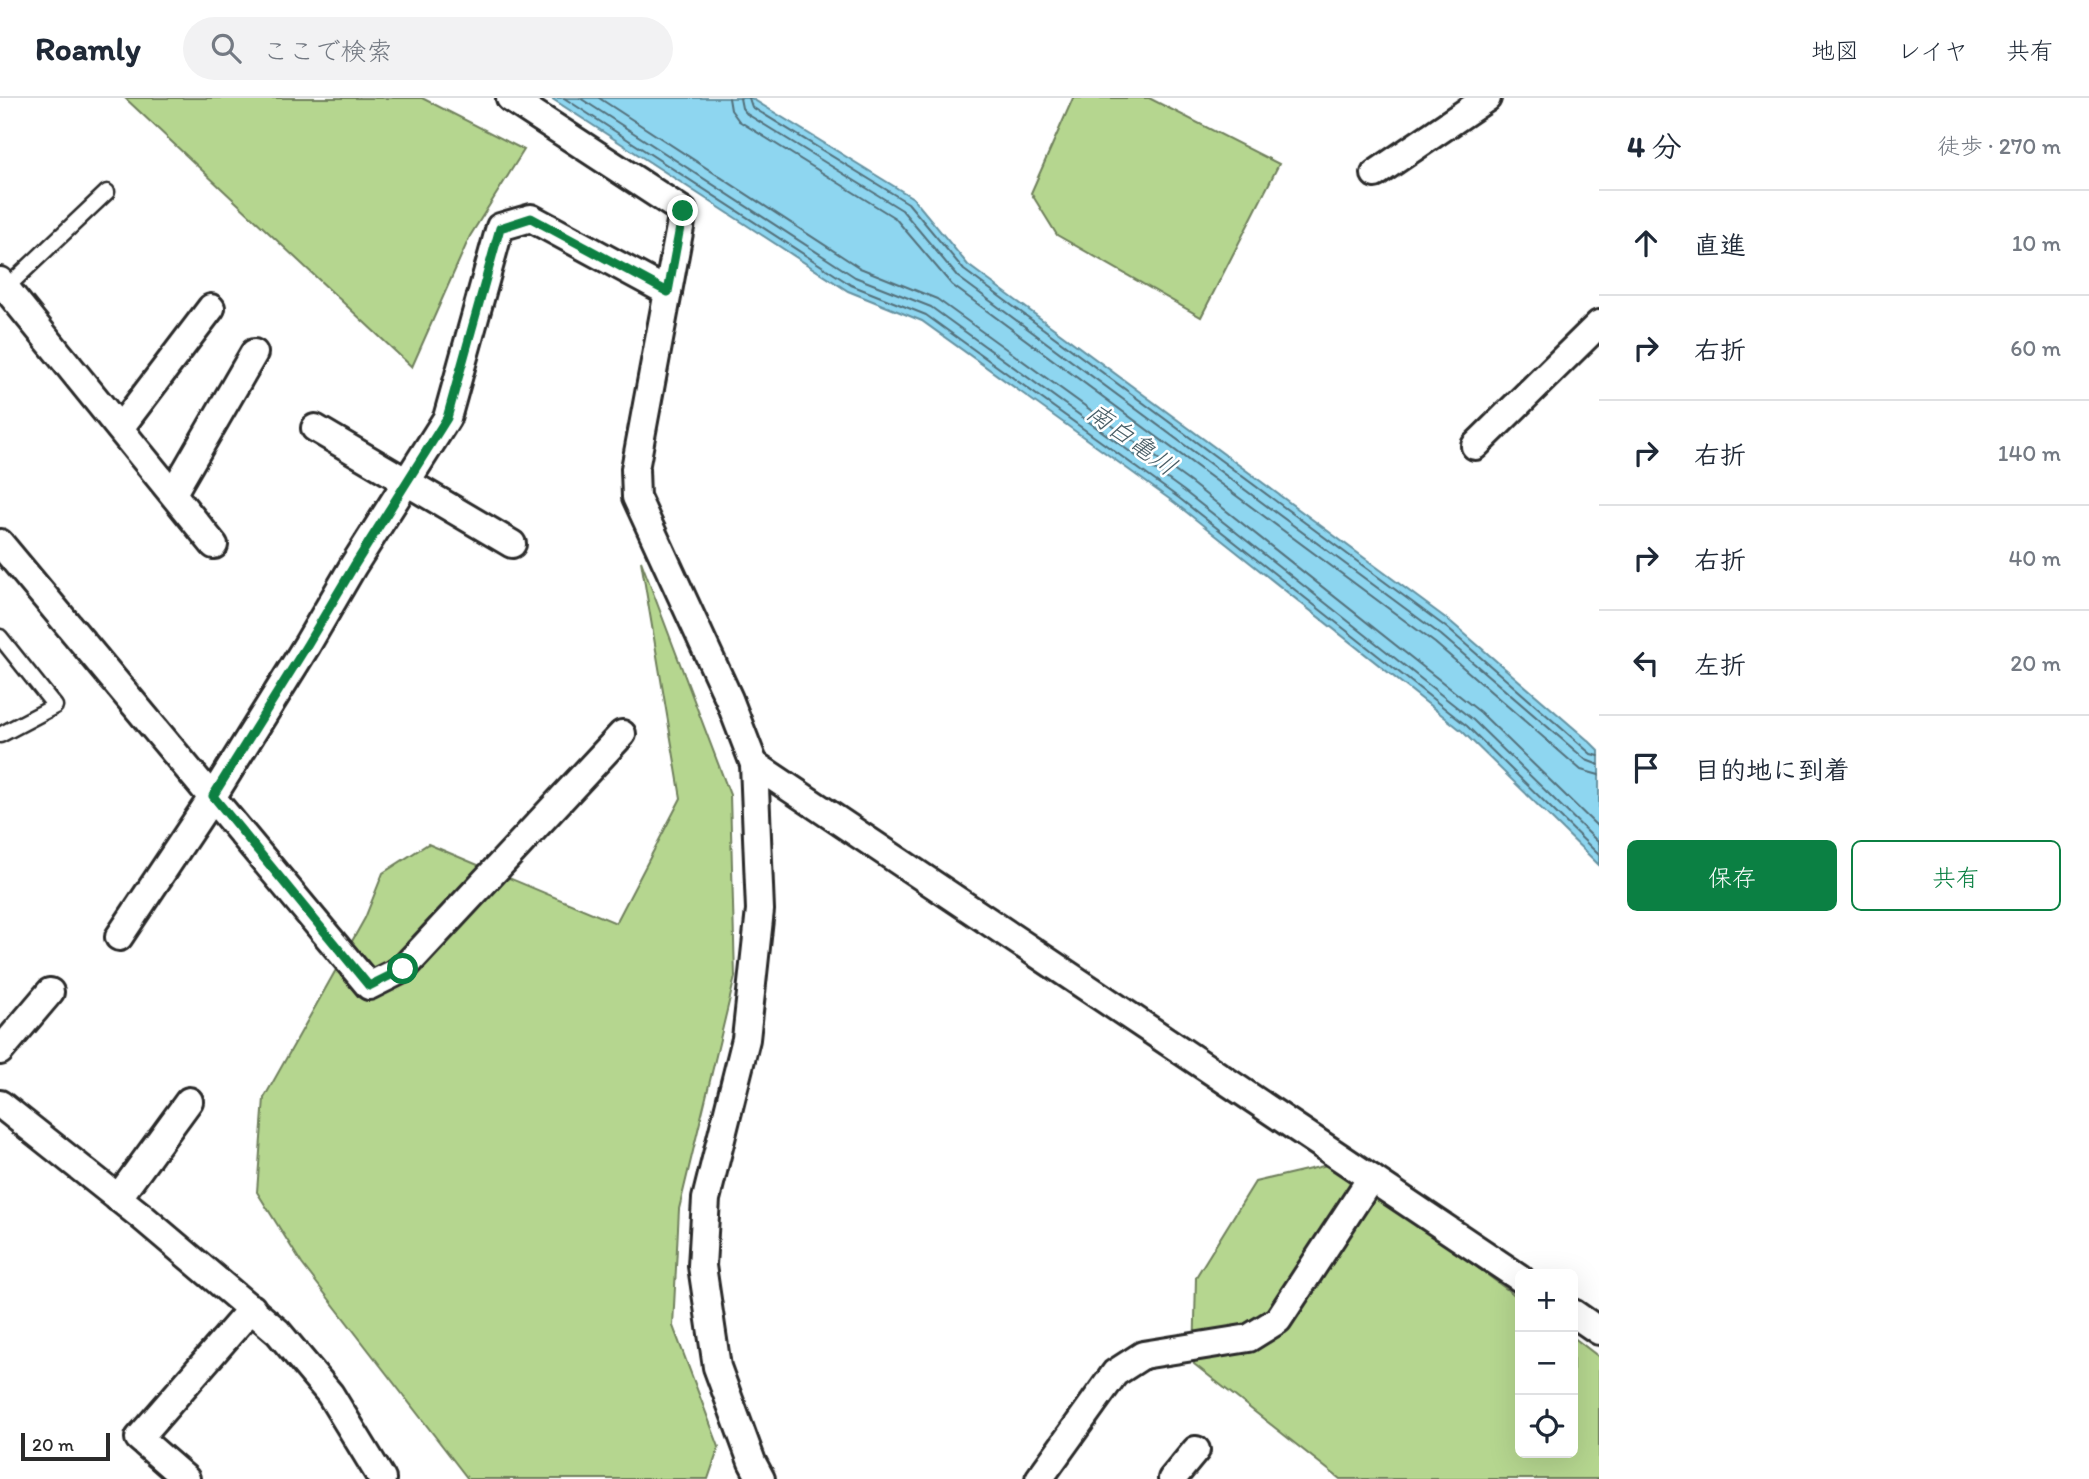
<!DOCTYPE html>
<html lang="ja">
<head>
<meta charset="utf-8">
<style>
	:root { --surface:#fff; --page:#f2f2f3; --text:#1f2937; --muted:#747a83; --line:#e0e1e3; --accent:#0b8043 }
	body { margin:0; font-family:Itim,"Klee One",sans-serif; background:var(--page); color:var(--text) }
	.controls { position:absolute; right:21px; bottom:21px; display:grid; overflow:hidden; border-radius:10px; box-shadow:0 7px 28px #0002 }
	.controls button { width:63px; height:63px; display:grid; place-items:center; padding:0; border:0; border-bottom:2px solid var(--line); background:var(--surface); color:var(--text); font:35px sans-serif }
	.scale { position:absolute; left:21px; bottom:18px; width:89px; box-sizing:border-box; padding-left:7px; border:4px solid #2b2b2b; border-top:0; font-size:19px; line-height:24px; white-space:nowrap; color:#2b2b2b; -webkit-text-stroke:5px #fff; paint-order:stroke }
	.stop { position:absolute; width:21px; height:21px; margin:-16px; border:5px solid #0b8043; border-radius:50%; background:#fff }
	.stop.end { background:#0b8043; border-color:#fff; box-shadow:0 2px 7px #0008 }
	.list { margin:0; padding:0; list-style:none }
	h2 { display:flex; justify-content:space-between; align-items:center; height:91px; margin:0; padding:0 28px; font-size:30px }
	h2 small { font-size:23px; font-weight:400; color:var(--muted) }
	.list li { display:grid; grid-template-columns:46px 1fr auto; gap:21px; align-items:center; box-sizing:border-box; height:105px; padding:0 28px; border-top:2px solid var(--line) }
	.list b { display:block; font-size:26px; white-space:nowrap }
	.list em { font-size:23px; font-style:normal; color:var(--muted) }
	.actions { display:flex; gap:14px; padding:21px 28px }
	.actions a { flex:1; padding:16px 0; border:2px solid var(--accent); border-radius:10px; text-align:center; font-size:24px; color:var(--accent) }
	.actions .main { background:var(--accent); color:#fff }
	.icon { flex:none; width:38px; height:38px; fill:none; stroke:currentColor; stroke-width:2; stroke-linecap:round; stroke-linejoin:round }
	.map { position:relative; flex:none; width:1599px; height:1381px; overflow:hidden }
	header { display:flex; align-items:center; gap:42px; box-sizing:border-box; height:98px; padding:0 35px; background:var(--surface); border-bottom:2px solid var(--line) }
	header strong { font-size:33px }
	nav { display:flex; gap:38px; margin-inline-start:auto; font-size:24px }
	.search { width:490px; height:63px; background:var(--page); display:flex; align-items:center; gap:18px; box-sizing:border-box; padding:0 24px; border-radius:38px; color:var(--muted); font-size:26px }
	main { display:flex }
	aside { flex:1; background:var(--surface) }
	.map>svg:first-child { display:block }
	.green { fill:#b5d68f; stroke:#70805d; stroke-width:2 }
	.water { fill:#8ed6f0; stroke:#6692a1; stroke-width:2 }
	.lines { fill:none; stroke-linecap:round; stroke-linejoin:round }
	.shore { stroke:#536f7a; stroke-width:2 }
	.service-casing { stroke:#2b2b2b; stroke-width:19 }
	.minor-casing { stroke:#2b2b2b; stroke-width:32 }
	.service { stroke:#fff; stroke-width:14 }
	.minor { stroke:#fff; stroke-width:26 }
	.route { stroke:#0b8043; stroke-width:9 }
	.labels { text-anchor:middle; dominant-baseline:central; stroke-width:5; stroke-linejoin:round; paint-order:stroke }
	.water-label { font-size:26px; font-style:italic; fill:#495e66; stroke:#fff }
</style>
</head>
<body>
<header>
<strong>Roamly</strong>
<div class="search"><svg class="icon" aria-label="search" viewBox="0 0 24 24"><circle cx="10" cy="10" r="6"/><path d="M15 15l6 6"/></svg>ここで検索</div>
<nav><a>地図</a><a>レイヤ</a><a>共有</a></nav>
</header>
<main>
<div class="map">
<svg width="1599" height="1381" viewBox="0 0 1599 1381">
	<rect width="100%" height="100%" fill="#fff"/>
	<filter id="ink" filterUnits="userSpaceOnUse"><feTurbulence type="fractalNoise" baseFrequency=".0143" numOctaves="2"/><feDisplacementMap in="SourceGraphic" scale="14" xChannelSelector="R" yChannelSelector="G"/><feConvolveMatrix kernelMatrix="1 2 1 2 8 2 1 2 1" color-interpolation-filters="sRGB"/></filter>
	<g filter="url(#ink)">
		<g class="green">
			<polygon points="125,0 422,0 524,52 470,138 412,269"/>
			<polygon points="1073,0 1149,0 1279,66 1201,219 1057,137 1031,95"/>
			<polygon points="641,463 730,697 735,879 679,1111 673,1228 719,1349 708,1381 468,1381 302,1166 257,1094 264,1000 365,820 383,775 428,746 616,825 681,700"/>
			<polygon points="1336,1065 1520,1201 1520,1355 1573,1355 1573,1239 1599,1259 1599,1381 1340,1381 1194,1266 1196,1179 1255,1084"/>
		</g>
		<polygon class="water" points="551,0 751,0 913,100 968,167 1451,524 1590,644 1599,653 1599,767 1462,633 1175,405 922,223 848,193"/>
		<g class="lines">
			<g class="shore">
				<polyline points="564,0 851,187 926,217 1179,400 1467,628 1599,757"/>
				<polyline points="580,0 855,179 931,209 1184,393 1473,622 1599,745"/>
				<polyline points="599,0 860,170 937,201 1190,384 1480,614 1599,730"/>
				<polyline points="729,0 731,12 739,23 895,120 952,187 1435,545 1581,672 1599,677"/>
				<polyline points="740,0 742,10 747,16 902,112 958,179 1441,537 1586,662 1599,667"/>
				<polyline points="749,0 752,9 908,105 964,172 1447,530 1591,656 1599,658"/>
			</g>
			<g class="service-casing">
				<g id="service">
					<polyline points="6,190 107,94"/>
					<polyline points="0,539 55,608 0,637"/>
				</g>
			</g>
			<g class="minor-casing">
				<g id="minor">
					<polyline points="510,0 683,113 635,371 636,399 729,601 754,666 760,812 746,941 706,1101 702,1168 717,1269 752,1364 761,1381"/>
					<polyline points="1375,76 1487,0"/>
					<polyline points="0,183 214,447"/>
					<polyline points="120,330 211,210"/>
					<polyline points="315,330 512,446"/>
					<polyline points="1475,348 1599,226"/>
					<polyline points="173,395 254,255"/>
					<polyline points="0,445 369,888 403,871 622,636"/>
					<polyline points="754,666 1520,1180"/>
					<polyline points="119,839 213,698 307,547 353,468 447,320 500,129 531,120 668,194"/>
					<polyline points="0,953 50,894"/>
					<polyline points="0,1006 141,1118 278,1234 330,1296 382,1381"/>
					<polyline points="118,1100 189,1003"/>
					<polyline points="1573,1215 1599,1233"/>
					<polyline points="186,1381 139,1340 252,1210"/>
					<polyline points="1039,1381 1115,1275 1143,1257 1249,1240 1278,1222 1371,1080"/>
					<polyline points="1172,1381 1196,1352"/>
				</g>
			</g>
			<use href="#service" class="service"/>
			<use href="#minor" class="minor"/>
		</g>
	</g>
	<g class="lines" filter="url(#ink)">
		<polyline class="route" points="403,871 369,888 213,698 307,547 354,468 447,320 500,130 531,120 668,194 683,113"/>
	</g>
	<g class="labels">
		<g class="water-label">
			<text transform="translate(1132 341) rotate(36)">南白亀川</text>
		</g>
	</g>
</svg>
<div class="controls">
<button>+</button>
<button>−</button>
<button><svg class="icon" aria-label="locate" viewBox="0 0 24 24"><circle cx="12" cy="12" r="6"/><path d="M12 2v4M12 18v4M2 12h4M18 12h4"/></svg></button>
</div>
<div class="scale">20 m</div>
<div class="stop" style="left:403px;top:871px"></div>
<div class="stop end" style="left:683px;top:113px"></div>
</div>
<aside>
<h2>4 分<small>徒歩 · 270 m</small></h2>
<ul class="list">
<li><svg class="icon" aria-label="ahead" viewBox="0 0 24 24"><path d="M12 20V5M6 11l6-6 6 6"/></svg><div><b>直進</b></div><em>10 m</em></li>
<li><svg class="icon" aria-label="right" viewBox="0 0 24 24"><path d="M7 20v-9h11M14 6l5 5-5 5"/></svg><div><b>右折</b></div><em>60 m</em></li>
<li><svg class="icon" aria-label="right" viewBox="0 0 24 24"><path d="M7 20v-9h11M14 6l5 5-5 5"/></svg><div><b>右折</b></div><em>140 m</em></li>
<li><svg class="icon" aria-label="right" viewBox="0 0 24 24"><path d="M7 20v-9h11M14 6l5 5-5 5"/></svg><div><b>右折</b></div><em>40 m</em></li>
<li><svg class="icon" aria-label="left" viewBox="0 0 24 24"><path d="M17 20v-9H6M10 6l-5 5 5 5"/></svg><div><b>左折</b></div><em>20 m</em></li>
<li><svg class="icon" aria-label="arrive" viewBox="0 0 24 24"><path d="M6 21V4h12l-3 4 3 4H6"/></svg><div><b>目的地に到着</b></div></li>
</ul>
<div class="actions"><a class="main">保存</a><a>共有</a></div>
</aside>
</main>
</body>
</html>
